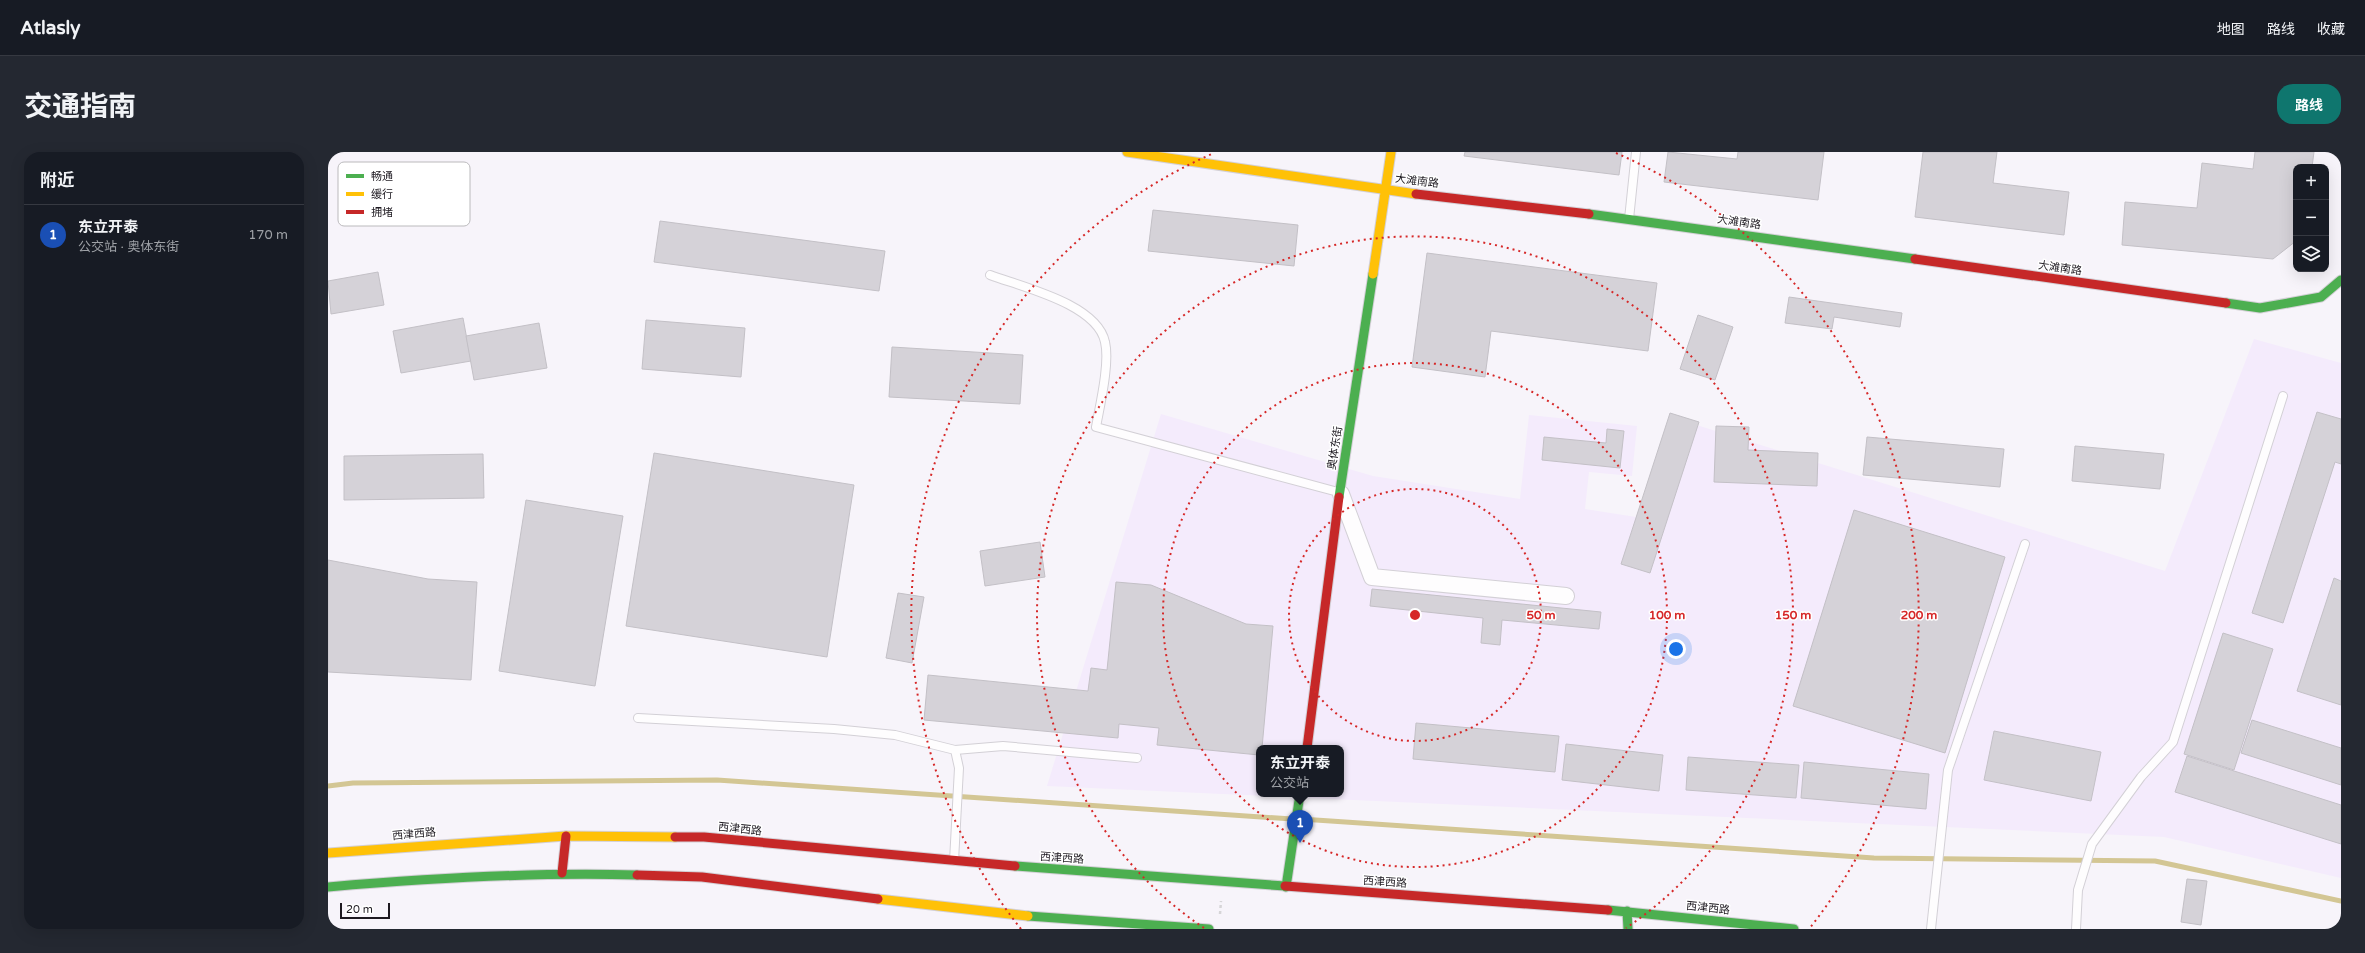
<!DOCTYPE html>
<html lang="zh">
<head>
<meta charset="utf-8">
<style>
	:root { --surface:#171b24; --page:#242831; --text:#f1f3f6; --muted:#9ea1a6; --line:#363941; --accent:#0f766e }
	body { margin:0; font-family:"Varela Round","Noto Sans SC",sans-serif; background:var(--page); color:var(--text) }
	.controls { position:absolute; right:12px; top:12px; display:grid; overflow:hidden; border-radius:8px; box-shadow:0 4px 16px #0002 }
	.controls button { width:36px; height:36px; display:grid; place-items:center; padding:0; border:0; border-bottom:1px solid var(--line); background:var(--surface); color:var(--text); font:20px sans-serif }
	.scale { position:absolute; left:12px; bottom:10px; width:50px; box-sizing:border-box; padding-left:4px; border:2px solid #1d1920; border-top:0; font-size:11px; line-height:14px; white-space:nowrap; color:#1d1920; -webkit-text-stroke:3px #fff; paint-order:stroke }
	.you { position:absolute; left:1348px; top:497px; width:14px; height:14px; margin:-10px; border:3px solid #fff; border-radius:50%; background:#1a73e8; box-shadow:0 0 0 6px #1a73e833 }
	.badge { display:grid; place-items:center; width:26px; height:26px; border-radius:50%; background:var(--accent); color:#fff; font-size:13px; font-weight:700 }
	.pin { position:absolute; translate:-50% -33px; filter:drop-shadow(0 1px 2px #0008) }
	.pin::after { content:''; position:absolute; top:21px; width:14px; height:12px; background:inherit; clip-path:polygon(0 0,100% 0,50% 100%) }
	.popup { position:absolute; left:928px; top:593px; width:88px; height:52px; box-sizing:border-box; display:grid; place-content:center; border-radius:8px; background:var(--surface); filter:drop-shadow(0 1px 3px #0005); font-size:13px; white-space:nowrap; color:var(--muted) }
	.popup b { font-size:15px; color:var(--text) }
	.popup::after { content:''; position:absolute; left:50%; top:100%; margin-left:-8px; border:8px solid transparent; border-top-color:var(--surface) }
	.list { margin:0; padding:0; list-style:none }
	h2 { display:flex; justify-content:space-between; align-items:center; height:52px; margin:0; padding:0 16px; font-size:17px }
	h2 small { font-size:13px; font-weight:400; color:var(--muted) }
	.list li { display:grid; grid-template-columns:26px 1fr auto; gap:12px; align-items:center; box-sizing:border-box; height:60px; padding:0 16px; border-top:1px solid var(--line) }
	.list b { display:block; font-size:15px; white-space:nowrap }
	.list p { margin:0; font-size:13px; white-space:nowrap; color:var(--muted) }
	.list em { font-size:13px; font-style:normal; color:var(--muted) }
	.icon { flex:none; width:22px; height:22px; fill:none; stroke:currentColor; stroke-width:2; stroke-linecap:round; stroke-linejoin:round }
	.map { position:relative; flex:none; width:2013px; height:777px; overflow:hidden; border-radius:16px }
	header { display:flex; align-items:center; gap:24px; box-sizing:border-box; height:56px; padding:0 20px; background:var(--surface); border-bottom:1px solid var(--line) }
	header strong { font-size:19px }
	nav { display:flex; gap:22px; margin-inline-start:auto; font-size:14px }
	.intro { display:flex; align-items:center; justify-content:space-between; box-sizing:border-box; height:96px; padding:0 24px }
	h1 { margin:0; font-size:28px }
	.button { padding:10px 18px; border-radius:16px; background:var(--accent); color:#fff; font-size:14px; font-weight:700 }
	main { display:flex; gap:24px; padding:0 24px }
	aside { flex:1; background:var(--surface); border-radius:16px; box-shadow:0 4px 16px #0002 }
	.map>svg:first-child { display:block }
	.built { fill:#f4ebfc; fill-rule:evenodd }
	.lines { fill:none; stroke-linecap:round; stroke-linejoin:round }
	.stream { stroke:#d3c694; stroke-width:5 }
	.building { fill:#d5d2d8; stroke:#c3c0c6 }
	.lane-casing { stroke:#d3d0d6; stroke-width:10 }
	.street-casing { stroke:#d3d0d6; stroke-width:18 }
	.fast-casing { stroke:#d3d0d6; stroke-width:11 }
	.slow-casing { stroke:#d3d0d6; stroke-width:11 }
	.jam-casing { stroke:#d3d0d6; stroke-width:11 }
	.path { stroke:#d6d5d7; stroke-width:2.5; stroke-dasharray:3 3; stroke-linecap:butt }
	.lane { stroke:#fefdfe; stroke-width:8 }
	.street { stroke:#fefdfe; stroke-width:16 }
	.fast { stroke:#4caf50; stroke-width:9 }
	.slow { stroke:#ffc107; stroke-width:9 }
	.jam { stroke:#c62828; stroke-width:9 }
	.ring { fill:none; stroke:#d62828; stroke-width:2; stroke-dasharray:2 4 }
	.labels { text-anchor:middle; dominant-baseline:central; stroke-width:3; stroke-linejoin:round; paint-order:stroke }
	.street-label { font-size:11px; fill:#1d1920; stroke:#fff }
	.key { fill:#fff; stroke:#bbbabc; stroke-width:1 }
	.key-label { font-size:11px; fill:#1d1920 }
	.centre { fill:#d62828; stroke:#fff; stroke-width:2 }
	.ring-label { font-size:12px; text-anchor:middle; font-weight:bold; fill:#d62828; stroke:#fff; stroke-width:3; stroke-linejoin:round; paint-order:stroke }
</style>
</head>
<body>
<header>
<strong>Atlasly</strong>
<nav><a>地图</a><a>路线</a><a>收藏</a></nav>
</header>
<div class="intro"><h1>交通指南</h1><a class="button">路线</a></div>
<main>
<aside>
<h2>附近<small></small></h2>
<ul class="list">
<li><span class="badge" style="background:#1a4fb4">1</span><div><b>东立开泰</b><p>公交站 · 奥体东街</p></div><em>170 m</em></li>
</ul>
</aside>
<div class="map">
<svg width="2013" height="777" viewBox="0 0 2013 777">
	<rect width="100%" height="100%" fill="#f7f4fa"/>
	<path class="built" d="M1926 187 2013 211V726L1836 685 719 634 833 262 1045 324 1192 347 1201 263 1309 274 1304 324 1261 320 1257 357 1308 365 1346 266 1837 419ZM931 596H1013V642H931Z"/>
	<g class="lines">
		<g class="stream">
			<polyline points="0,634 25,631 389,628 964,667"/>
			<polyline points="973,667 1546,706 1827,709 2013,749"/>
		</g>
	</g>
	<g class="building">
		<polygon points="1137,0 1294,0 1291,23 1136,4"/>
		<polygon points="1340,0 1409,7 1410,0 1496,0 1490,48 1336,30"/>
		<polygon points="1595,0 1669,0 1665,31 1741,40 1736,83 1587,65"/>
		<polygon points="1927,0 1986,0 1984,15 1968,15 1968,89 1945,107 1794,93 1797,50 1869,56 1874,11 1925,17"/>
		<polygon points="825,58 970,73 966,114 820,99"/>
		<polygon points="332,69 557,99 551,139 326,110"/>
		<polygon points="1099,101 1329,131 1320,199 1163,179 1157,225 1084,215"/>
		<polygon points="50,120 56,153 3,162 0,129"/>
		<polygon points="1461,145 1574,161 1572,175 1506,165 1504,177 1457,171"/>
		<polygon points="1370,163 1405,175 1387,228 1352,217"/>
		<polygon points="135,166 143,209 73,221 65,179"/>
		<polygon points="318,168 417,176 413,225 314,217"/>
		<polygon points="211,171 219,216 146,228 138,184"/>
		<polygon points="564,195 695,203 692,252 561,245"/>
		<polygon points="1989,260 2013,267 2013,312 2007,310 1955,471 1924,461"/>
		<polygon points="1342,261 1371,270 1322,421 1293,412"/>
		<polygon points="1388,274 1421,275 1420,298 1490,301 1489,334 1386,330"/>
		<polygon points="1279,277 1296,279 1292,316 1214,308 1216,285 1278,291"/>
		<polygon points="1539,285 1676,297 1672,335 1535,323"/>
		<polygon points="1747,294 1836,302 1832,337 1744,329"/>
		<polygon points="326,301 526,333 499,505 298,474"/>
		<polygon points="155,302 156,346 16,348 16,304"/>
		<polygon points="198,348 295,364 267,534 171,519"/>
		<polygon points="1526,358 1677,405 1617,601 1465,554"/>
		<polygon points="712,390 717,425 657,434 652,399"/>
		<polygon points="0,408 100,427 149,430 143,528 0,520"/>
		<polygon points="2006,426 2013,429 2013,553 1969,539"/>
		<polygon points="788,430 823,433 918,472 945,474 934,596 931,596 931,603 829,593 831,576 791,572 790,586 596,568 600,523 760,539 763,516 779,518"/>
		<polygon points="1044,437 1273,460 1271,477 1174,468 1172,493 1153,491 1155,466 1042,454"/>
		<polygon points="570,441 596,445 584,511 558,506"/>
		<polygon points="1895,481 1945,497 1906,618 1856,602"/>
		<polygon points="1924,568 2013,596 2013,633 1913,601"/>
		<polygon points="1088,571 1231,584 1227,620 1085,607"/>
		<polygon points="1666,579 1773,600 1763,649 1656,628"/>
		<polygon points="1238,592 1335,603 1331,639 1234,628"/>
		<polygon points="1859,604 2013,653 2013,692 1847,640"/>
		<polygon points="1360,605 1471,613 1468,646 1358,638"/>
		<polygon points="1476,610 1601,622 1598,657 1473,646"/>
		<polygon points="1859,727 1879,729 1873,773 1853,770"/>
	</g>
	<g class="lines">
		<g class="lane-casing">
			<g id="lane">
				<polyline points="1301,67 1308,0"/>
				<path d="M662 123C694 135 769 152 777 190 782 211 772 253 768 275L1010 340"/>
				<polyline points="310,566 506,577 567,583 627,598 631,616 626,709"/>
				<polyline points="627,598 675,594 809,606"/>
				<polyline points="1603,777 1620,618 1697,392"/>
				<polyline points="1748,777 1750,738 1764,692 1813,625 1845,590 1955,244"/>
			</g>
		</g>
		<g class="street-casing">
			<polyline id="street" points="1013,342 1044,425 1238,444"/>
		</g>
		<g class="fast-casing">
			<g id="fast">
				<polyline points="1261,62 1587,107"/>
				<polyline points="1898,151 1932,156 1993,145 2013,128"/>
				<polyline points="1011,345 1045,122"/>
				<polyline points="687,714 957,734"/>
				<path d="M0 735C103 726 206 720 309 723"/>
				<polyline points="958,735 972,642"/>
				<polyline points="1280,758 1466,777"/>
				<polyline points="1299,759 1300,777"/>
				<polyline points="700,764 881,777"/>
			</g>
		</g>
		<g class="slow-casing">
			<g id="slow">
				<polyline points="799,0 1088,42"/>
				<polyline points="1045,122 1063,0"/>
				<polyline points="0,701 238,684 347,685"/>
				<polyline points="550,747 700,764"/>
			</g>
		</g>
		<g class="jam-casing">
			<g id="jam">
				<polyline points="1088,42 1261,62"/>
				<polyline points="1587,107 1898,151"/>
				<polyline points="979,596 1011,345"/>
				<polyline points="347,685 376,685 687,714"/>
				<polyline points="234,721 238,684"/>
				<polyline points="309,723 374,725 550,747"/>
				<polyline points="957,734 1280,758"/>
			</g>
		</g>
		<polyline class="path" points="892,762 893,749"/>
		<use href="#lane" class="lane"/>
		<use href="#street" class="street"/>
		<use href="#fast" class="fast"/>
		<use href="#slow" class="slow"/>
		<use href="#jam" class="jam"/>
	</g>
	<g class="ring">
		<circle cx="1087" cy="463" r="126"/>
		<circle cx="1087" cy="463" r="252"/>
		<path d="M876 776A378 378 0 1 1 1298 776"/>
		<path d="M693 777A504 504 0 0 1 886 1M1288 1A504 504 0 0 1 1481 777"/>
	</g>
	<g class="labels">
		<g class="street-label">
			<text transform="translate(1089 29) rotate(7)">大滩南路</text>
			<text transform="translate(1411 70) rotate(8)">大滩南路</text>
			<text transform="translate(1732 116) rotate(8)">大滩南路</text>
			<text transform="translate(1007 296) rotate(-81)">奥体东街</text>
			<text transform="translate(412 677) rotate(6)">西津西路</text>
			<text transform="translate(86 682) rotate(-5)">西津西路</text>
			<text transform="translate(734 706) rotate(4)">西津西路</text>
			<text transform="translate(1057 730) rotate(4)">西津西路</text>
			<text transform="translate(1380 756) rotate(6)">西津西路</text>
		</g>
	</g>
	<rect x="10" y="10" width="132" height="64" rx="6" class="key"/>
	<rect x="18" y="22" width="18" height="4" fill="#4caf50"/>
	<rect x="18" y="40" width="18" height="4" fill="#ffc107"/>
	<rect x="18" y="58" width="18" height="4" fill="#c62828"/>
	<g class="key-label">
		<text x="43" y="28">畅通</text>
		<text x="43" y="46">缓行</text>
		<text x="43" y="64">拥堵</text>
	</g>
	<circle cx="1087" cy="463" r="6" class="centre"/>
	<g class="ring-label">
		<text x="1213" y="467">50 m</text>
		<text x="1339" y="467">100 m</text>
		<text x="1465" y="467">150 m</text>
		<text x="1591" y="467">200 m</text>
	</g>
</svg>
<div class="controls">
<button>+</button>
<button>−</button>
<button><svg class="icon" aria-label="layers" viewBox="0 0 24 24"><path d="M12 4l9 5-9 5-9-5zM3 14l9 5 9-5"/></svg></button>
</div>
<div class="scale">20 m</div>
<div class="you"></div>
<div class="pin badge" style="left:972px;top:691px;background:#1a4fb4">1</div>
<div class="popup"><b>东立开泰</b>公交站</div>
</div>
</main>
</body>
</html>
